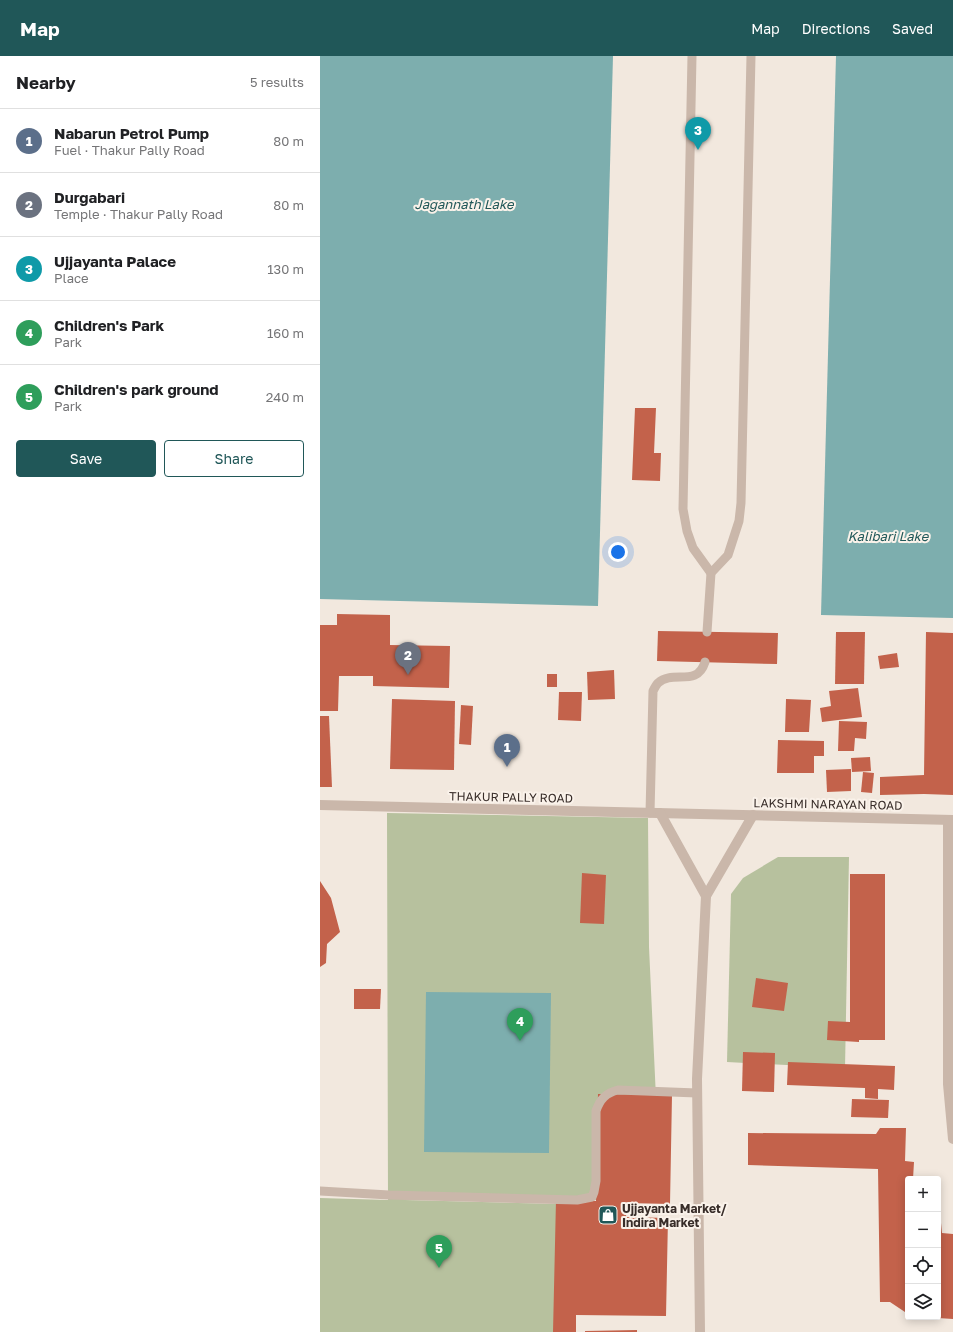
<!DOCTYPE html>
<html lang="en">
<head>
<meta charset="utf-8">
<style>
	:root { --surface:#fff; --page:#f2f2f2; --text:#202124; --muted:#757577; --line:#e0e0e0; --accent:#205758 }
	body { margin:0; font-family:"Golos Text",sans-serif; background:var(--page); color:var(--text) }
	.controls { position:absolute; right:12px; bottom:12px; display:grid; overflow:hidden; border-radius:4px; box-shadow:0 2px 10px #0003 }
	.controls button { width:36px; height:36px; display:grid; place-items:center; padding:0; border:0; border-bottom:1px solid var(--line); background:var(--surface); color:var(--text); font:20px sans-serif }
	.you { position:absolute; left:298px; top:496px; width:14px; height:14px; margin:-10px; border:3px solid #fff; border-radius:50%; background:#1a73e8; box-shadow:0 0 0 6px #1a73e833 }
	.badge { display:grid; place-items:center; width:26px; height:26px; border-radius:50%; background:var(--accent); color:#fff; font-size:13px; font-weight:700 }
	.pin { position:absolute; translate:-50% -33px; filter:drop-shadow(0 1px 2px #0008) }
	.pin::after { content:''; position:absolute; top:21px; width:14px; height:12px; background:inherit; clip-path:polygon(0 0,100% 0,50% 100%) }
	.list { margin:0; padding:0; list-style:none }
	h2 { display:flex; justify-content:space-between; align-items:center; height:52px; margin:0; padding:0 16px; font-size:17px }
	h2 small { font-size:13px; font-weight:400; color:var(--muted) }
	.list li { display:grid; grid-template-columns:26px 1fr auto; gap:12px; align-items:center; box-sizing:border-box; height:64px; padding:0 16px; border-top:1px solid var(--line) }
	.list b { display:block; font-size:15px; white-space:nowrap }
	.list p { margin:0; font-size:13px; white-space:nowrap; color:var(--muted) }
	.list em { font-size:13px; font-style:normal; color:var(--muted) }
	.actions { display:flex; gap:8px; padding:12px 16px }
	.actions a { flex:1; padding:9px 0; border:1px solid var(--accent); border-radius:4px; text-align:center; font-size:14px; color:var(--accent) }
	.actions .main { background:var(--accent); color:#fff }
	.icon { flex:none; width:22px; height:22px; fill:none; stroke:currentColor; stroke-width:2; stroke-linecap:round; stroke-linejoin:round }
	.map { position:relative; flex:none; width:633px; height:1276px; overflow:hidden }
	header { display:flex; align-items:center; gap:24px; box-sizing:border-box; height:56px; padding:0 20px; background:var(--accent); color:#fff }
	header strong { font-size:19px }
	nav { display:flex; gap:22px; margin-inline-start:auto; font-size:14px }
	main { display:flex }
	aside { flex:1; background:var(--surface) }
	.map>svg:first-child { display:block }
	.green { fill:#b7c19e }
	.water { fill:#7daeae }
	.building { fill:#c3624b }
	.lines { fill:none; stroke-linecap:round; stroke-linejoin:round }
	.service { stroke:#cab7aa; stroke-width:9 }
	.minor { stroke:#cab7aa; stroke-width:10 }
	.labels { text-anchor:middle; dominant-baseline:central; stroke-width:4; stroke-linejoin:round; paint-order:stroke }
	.street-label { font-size:12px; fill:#382d29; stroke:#faf2ea }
	.poi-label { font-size:12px; font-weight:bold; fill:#382d29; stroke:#faf2ea; text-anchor:start }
	.water-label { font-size:13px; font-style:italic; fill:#205758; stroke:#faf2ea }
</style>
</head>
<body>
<header>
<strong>Map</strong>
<nav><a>Map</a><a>Directions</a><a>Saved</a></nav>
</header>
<main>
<aside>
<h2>Nearby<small>5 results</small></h2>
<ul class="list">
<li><span class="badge" style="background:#5c6f8a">1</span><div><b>Nabarun Petrol Pump</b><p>Fuel · Thakur Pally Road</p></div><em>80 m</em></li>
<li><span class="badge" style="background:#6b7280">2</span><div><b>Durgabari</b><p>Temple · Thakur Pally Road</p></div><em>80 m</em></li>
<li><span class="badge" style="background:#0f9aa8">3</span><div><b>Ujjayanta Palace</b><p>Place</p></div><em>130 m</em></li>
<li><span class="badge" style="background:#2e9e5b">4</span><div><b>Children's Park</b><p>Park</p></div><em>160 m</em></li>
<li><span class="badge" style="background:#2e9e5b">5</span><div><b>Children's park ground</b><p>Park</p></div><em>240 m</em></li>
</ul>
<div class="actions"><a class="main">Save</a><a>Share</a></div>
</aside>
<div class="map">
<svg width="633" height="1276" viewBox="0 0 633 1276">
	<rect width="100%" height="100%" fill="#f2e8de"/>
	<g class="green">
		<polygon points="67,757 328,762 329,891 336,1042 284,1144 85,1144 237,1148 239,1276 0,1276 0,1142 68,1144"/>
		<polygon points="458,801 529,801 525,1012 407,1006 411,838 423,822"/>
	</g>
	<g class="water">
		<polygon points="0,0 293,0 278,550 0,543"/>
		<polygon points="516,0 633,0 633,562 501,559"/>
		<polygon points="106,936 231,937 229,1097 104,1096"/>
	</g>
	<g class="building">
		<polygon points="315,352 336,352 334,397 341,397 340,425 312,424"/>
		<polygon points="17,558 70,559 70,589 130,590 129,632 53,630 53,620 19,620 18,655 0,655 0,569 17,569"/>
		<polygon points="338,575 458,577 457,608 337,605"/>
		<polygon points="516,576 545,576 544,628 515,628"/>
		<polygon points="606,576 633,577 633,739 604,738 560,739 560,721 604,719"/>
		<polygon points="577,597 579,611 560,613 558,600"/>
		<polygon points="294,614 295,643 268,644 267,616"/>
		<rect x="227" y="618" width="10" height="13"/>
		<polygon points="538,632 542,661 502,666 500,652 511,650 509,635"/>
		<polygon points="239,636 262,636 261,665 238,664"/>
		<polygon points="72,643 135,645 134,714 70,713"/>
		<polygon points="466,643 491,644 489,676 465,676"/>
		<polygon points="141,649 153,650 151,689 139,688"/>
		<polygon points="0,660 9,660 12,731 0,731"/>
		<polygon points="519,665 547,666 546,683 535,682 534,695 518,695"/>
		<polygon points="458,684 504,685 504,700 494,700 494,717 457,717"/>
		<polygon points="550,701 551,715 532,716 531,702"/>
		<polygon points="531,713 531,735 507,736 506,714"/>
		<polygon points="543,716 554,717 552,737 541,736"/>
		<polygon points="262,817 286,819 284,868 260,867"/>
		<polygon points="530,818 565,818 565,984 539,984 539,986 507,984 508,965 530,966"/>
		<polygon points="0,825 11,842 20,876 7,888 6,907 0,911"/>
		<polygon points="436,922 468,927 464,955 432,951"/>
		<polygon points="34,933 61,933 60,953 34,953"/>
		<polygon points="423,996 455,997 454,1036 422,1035"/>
		<polygon points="468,1006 575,1010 574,1034 558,1033 558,1043 545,1042 545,1032 467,1029"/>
		<polygon points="278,1038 352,1039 350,1148 307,1147 306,1161 348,1162 346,1260 256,1259 256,1276 233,1276 236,1144 276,1145"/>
		<polygon points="532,1043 569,1044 568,1062 531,1061"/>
		<polygon points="560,1072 586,1072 585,1105 594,1106 593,1123 588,1123 588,1258 570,1246 560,1246 558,1113 428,1109 428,1077 556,1078"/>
		<polygon points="618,1157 620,1157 622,1177 633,1178 633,1263 618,1262"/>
		<polygon points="317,1274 317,1276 265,1276 265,1275"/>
	</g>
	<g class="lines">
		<g class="service">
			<polyline points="372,0 363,453 367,475 373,492 391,517"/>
			<polyline points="387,576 391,517 408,499 419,465 421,447 431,0"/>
			<path d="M330 757 333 635C334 633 336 629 338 627 353 613 377 632 385 606"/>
			<path d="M0 1135 69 1139 257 1144 272 1141 274 1136 276 1125V1055C280 1043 286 1037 298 1034L377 1037"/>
		</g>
		<g class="minor">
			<polyline points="0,749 633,764"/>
			<polyline points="340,757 386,840"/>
			<polyline points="628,764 628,1028 633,1083"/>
			<polyline points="380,1276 377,1023 386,840 433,759"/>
		</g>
	</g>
	<defs>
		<g id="shop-square" transform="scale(1)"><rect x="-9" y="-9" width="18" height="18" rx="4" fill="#205758" stroke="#faf2ea"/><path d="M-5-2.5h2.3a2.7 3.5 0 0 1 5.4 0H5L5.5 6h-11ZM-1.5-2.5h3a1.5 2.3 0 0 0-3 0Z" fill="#fff"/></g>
	</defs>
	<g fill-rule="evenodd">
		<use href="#shop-square" x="288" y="1159"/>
	</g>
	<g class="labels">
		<g class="street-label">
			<text transform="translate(191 741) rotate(1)">THAKUR PALLY ROAD</text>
			<text transform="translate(508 748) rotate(1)">LAKSHMI NARAYAN ROAD</text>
		</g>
		<g class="poi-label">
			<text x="302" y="1152">Ujjayanta Market/<tspan x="302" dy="14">Indira Market</tspan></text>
		</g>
		<g class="water-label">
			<text x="144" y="148">Jagannath Lake</text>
			<text x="568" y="480">Kalibari Lake</text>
		</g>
	</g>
</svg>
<div class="controls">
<button>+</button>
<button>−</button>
<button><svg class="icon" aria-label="locate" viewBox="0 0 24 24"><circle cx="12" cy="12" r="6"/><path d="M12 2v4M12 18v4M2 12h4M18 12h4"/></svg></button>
<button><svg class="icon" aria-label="layers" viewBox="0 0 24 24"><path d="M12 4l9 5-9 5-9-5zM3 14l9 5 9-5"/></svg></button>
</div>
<div class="you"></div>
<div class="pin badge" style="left:187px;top:711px;background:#5c6f8a">1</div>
<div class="pin badge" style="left:88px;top:619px;background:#6b7280">2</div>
<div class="pin badge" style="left:378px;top:94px;background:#0f9aa8">3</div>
<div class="pin badge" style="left:200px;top:985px;background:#2e9e5b">4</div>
<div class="pin badge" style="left:119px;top:1212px;background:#2e9e5b">5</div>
</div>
</main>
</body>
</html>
